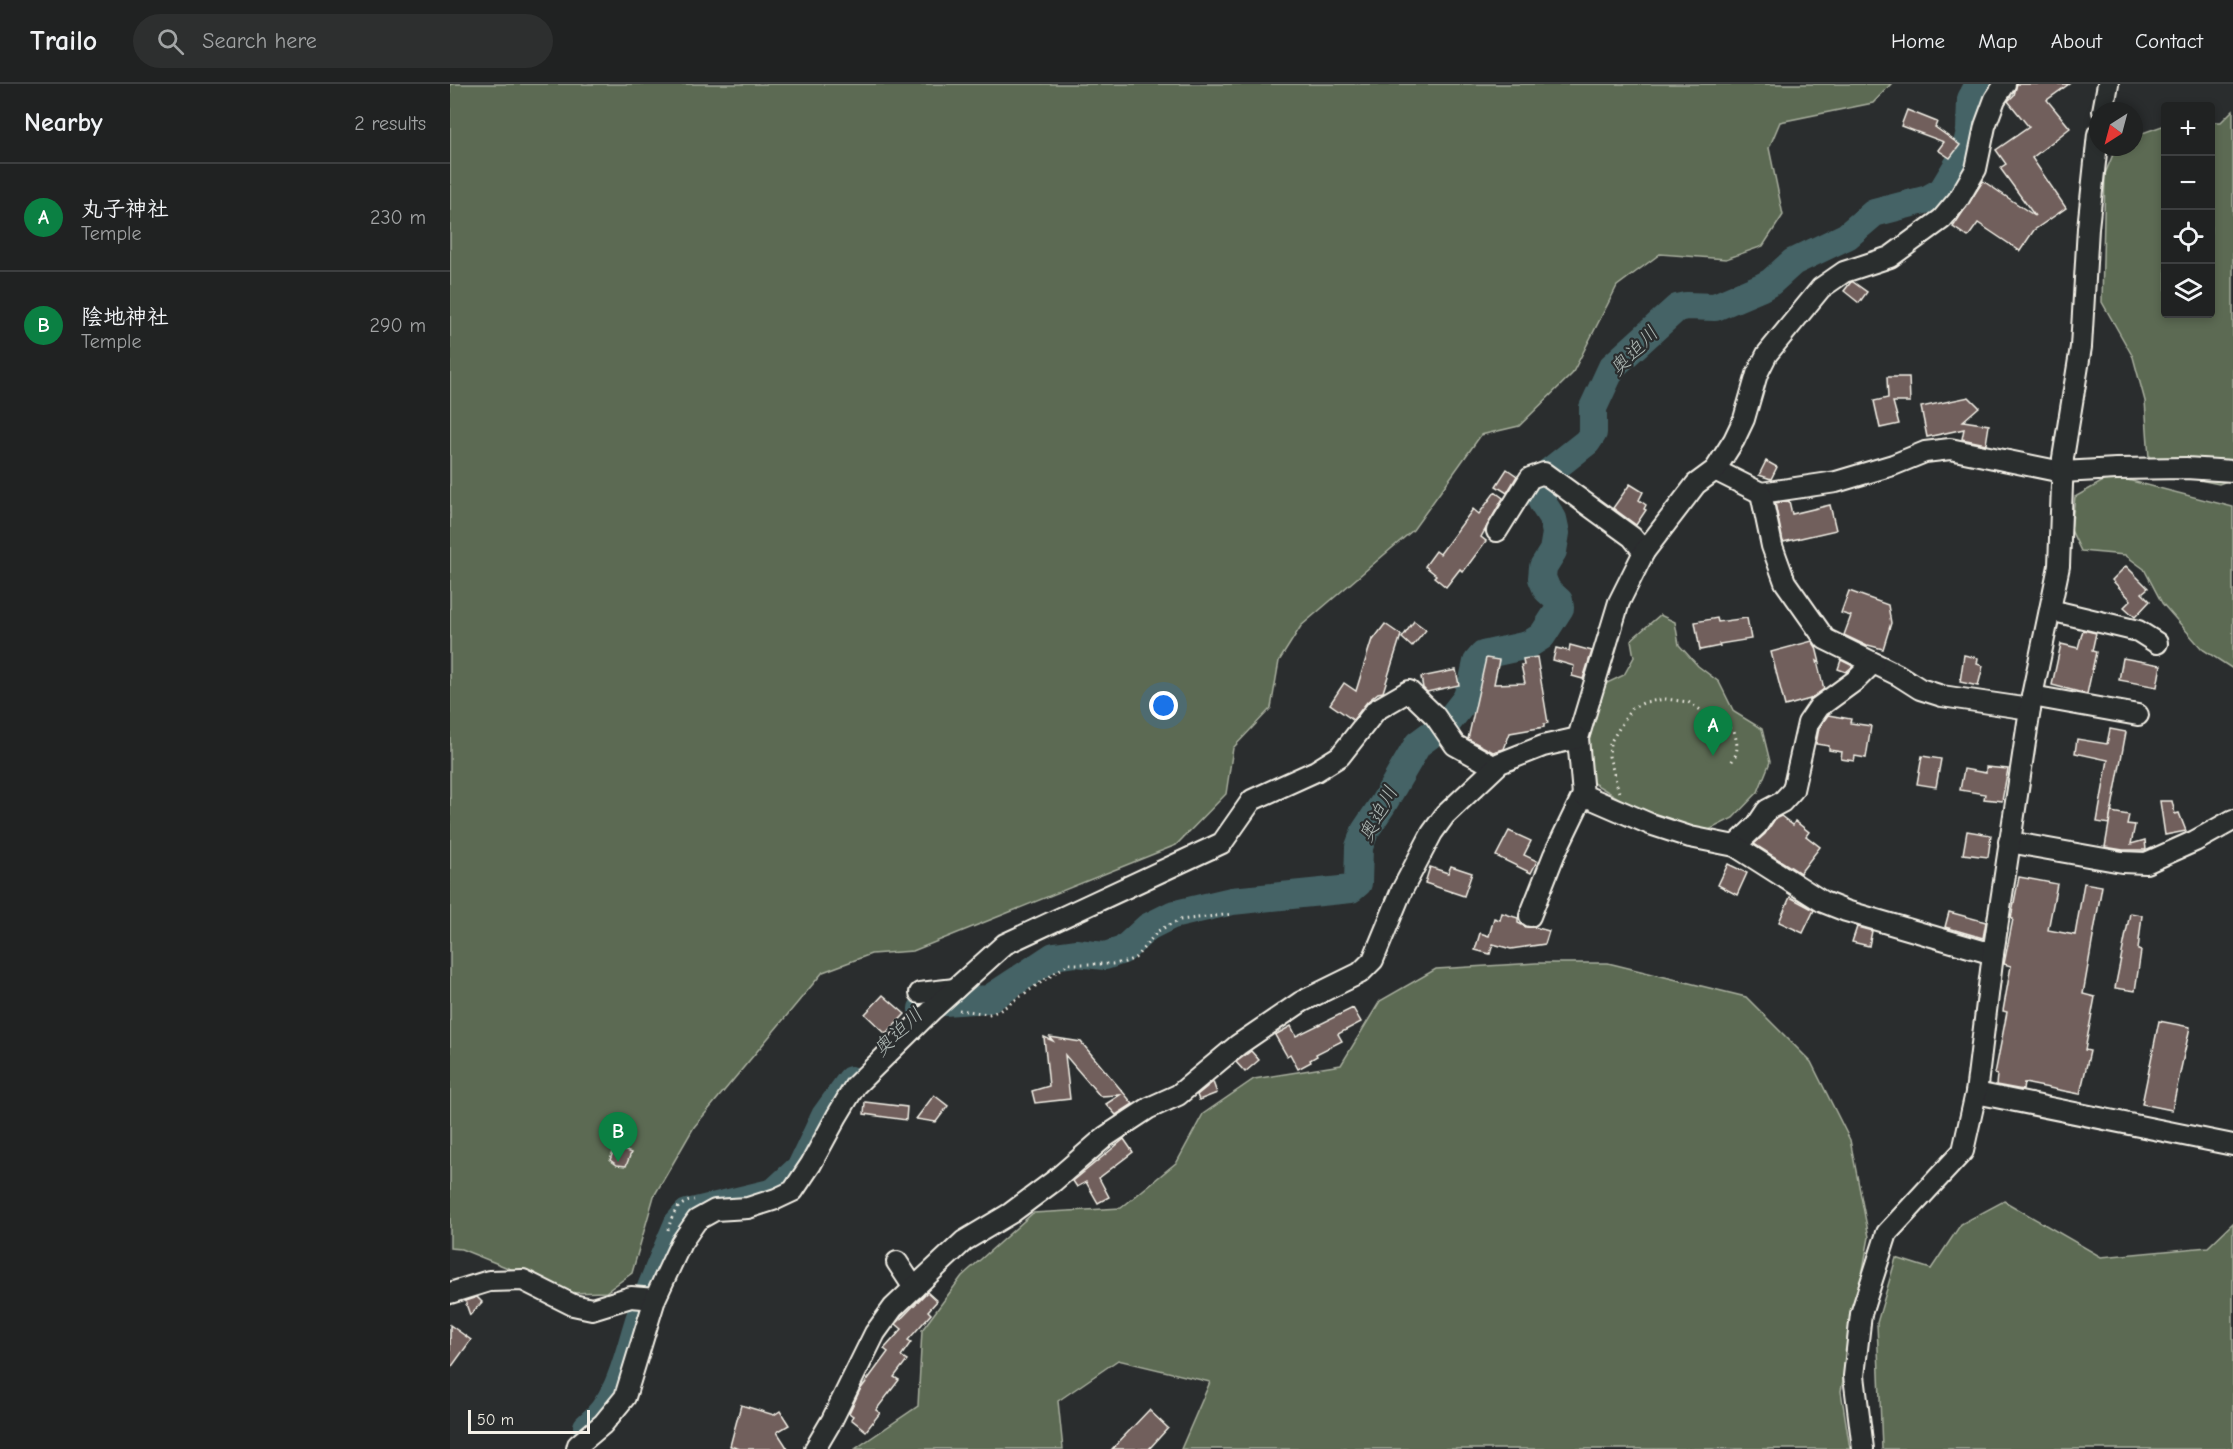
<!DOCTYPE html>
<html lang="en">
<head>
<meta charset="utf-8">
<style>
	:root { --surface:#202222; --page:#2d2f2f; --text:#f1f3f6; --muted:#a2a4a5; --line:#3d3f40; --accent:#0b8043 }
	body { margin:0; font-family:"Comic Neue","Klee One",sans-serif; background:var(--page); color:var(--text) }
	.controls { position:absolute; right:18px; top:18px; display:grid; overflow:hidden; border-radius:6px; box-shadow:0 3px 9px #0003 }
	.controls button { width:54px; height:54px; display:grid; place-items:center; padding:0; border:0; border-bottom:2px solid var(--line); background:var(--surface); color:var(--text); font:30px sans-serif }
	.compass { position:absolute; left:1639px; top:18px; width:54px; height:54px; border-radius:50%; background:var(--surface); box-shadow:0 3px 9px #0003; rotate:216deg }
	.scale { position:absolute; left:18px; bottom:15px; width:122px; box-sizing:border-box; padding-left:6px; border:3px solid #f4f1e8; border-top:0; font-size:16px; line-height:21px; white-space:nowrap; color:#f4f1e8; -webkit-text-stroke:4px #2a2d2e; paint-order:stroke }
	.you { position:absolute; left:714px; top:622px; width:21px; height:21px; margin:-15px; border:4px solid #fff; border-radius:50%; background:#1a73e8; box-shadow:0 0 0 9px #1a73e833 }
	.badge { display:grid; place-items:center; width:39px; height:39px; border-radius:50%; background:var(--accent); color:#fff; font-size:20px; font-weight:700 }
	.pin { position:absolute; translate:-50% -50px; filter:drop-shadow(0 2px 3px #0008) }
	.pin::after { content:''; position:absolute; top:32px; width:21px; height:18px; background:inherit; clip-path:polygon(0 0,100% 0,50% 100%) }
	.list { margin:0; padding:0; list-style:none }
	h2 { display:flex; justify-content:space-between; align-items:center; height:78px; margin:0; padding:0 24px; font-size:26px }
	h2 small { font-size:20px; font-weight:400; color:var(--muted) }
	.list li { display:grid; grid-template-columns:39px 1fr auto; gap:18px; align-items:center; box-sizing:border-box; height:108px; padding:0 24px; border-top:2px solid var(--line) }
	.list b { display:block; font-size:22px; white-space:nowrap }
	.list p { margin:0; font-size:20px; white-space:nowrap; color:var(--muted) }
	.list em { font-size:20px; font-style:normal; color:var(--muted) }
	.icon { flex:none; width:33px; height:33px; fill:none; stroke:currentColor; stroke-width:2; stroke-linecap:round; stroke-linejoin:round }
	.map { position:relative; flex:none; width:1783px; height:1365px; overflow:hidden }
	header { display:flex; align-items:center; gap:36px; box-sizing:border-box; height:84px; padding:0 30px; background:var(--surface); border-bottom:2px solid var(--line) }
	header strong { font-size:28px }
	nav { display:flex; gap:33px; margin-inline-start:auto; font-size:21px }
	.search { width:420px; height:54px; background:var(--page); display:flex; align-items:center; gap:15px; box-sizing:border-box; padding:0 21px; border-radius:33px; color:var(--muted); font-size:22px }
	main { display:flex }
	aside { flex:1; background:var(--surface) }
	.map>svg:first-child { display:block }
	.green { fill:#5b6a53; stroke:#a8ae9e; stroke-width:1.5 }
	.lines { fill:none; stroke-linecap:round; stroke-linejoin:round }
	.river { stroke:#456366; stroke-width:28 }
	.building { fill:#715e5b; stroke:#f4f1e8; stroke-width:1.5 }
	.street-casing { stroke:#f4f1e8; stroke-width:24 }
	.path { stroke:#f4f1e8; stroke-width:3; stroke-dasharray:1.5 4.5; stroke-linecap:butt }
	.street { stroke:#2a2d2e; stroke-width:20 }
	.labels { text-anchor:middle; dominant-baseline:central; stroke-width:4.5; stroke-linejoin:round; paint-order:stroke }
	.water-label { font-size:20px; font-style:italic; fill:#aeb8b4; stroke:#2a2d2e }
</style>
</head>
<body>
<header>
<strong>Trailo</strong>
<div class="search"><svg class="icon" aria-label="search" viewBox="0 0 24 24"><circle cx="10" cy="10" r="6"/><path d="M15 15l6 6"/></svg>Search here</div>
<nav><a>Home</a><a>Map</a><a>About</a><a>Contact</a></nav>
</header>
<main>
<aside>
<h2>Nearby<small>2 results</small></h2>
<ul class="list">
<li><span class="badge">A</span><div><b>丸子神社</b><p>Temple</p></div><em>230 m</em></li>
<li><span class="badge">B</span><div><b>陰地神社</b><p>Temple</p></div><em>290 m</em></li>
</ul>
</aside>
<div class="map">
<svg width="1783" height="1365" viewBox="0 0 1783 1365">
	<rect width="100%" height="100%" fill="#2a2d2e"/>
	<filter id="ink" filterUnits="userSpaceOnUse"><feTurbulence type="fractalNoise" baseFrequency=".0167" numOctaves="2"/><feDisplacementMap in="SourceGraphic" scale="12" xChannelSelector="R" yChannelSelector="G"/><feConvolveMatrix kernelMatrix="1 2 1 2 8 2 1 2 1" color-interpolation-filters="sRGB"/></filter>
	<g filter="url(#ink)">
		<g class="green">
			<polygon points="0,0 1441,0 1423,19 1330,38 1319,64 1333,131 1313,162 1276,175 1210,170 1167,202 1122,290 1069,342 1031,351 963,446 851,542 829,577 821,624 783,664 776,710 726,761 463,867 421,870 373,888 244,1043 204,1112 182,1189 156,1208 120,1209 11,1165 0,1164"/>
			<polygon points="1783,26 1783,395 1769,400 1725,391 1699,374 1695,317 1683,273 1652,218 1655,90 1666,63 1684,63 1684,52 1715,41 1716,230 1760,230 1761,38 1771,38"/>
			<polygon points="1662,392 1783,423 1783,585 1752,565 1712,519 1694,485 1675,471 1631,467 1621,446 1625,413"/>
			<polygon points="1210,531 1225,538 1229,561 1248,582 1269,598 1284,628 1312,645 1320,678 1308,708 1283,734 1259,746 1200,733 1135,694 1131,679 1141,629 1157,599 1174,591 1184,573 1181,556"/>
			<polygon points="1086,879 1158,879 1296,913 1361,978 1400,1056 1419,1153 1391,1307 1400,1365 731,1365 760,1298 668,1276 608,1317 613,1365 405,1365 468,1322 472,1246 512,1192 583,1129 671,1124 727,1078 753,1030 804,995 891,981 930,917 986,885"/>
			<polygon points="1554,1117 1651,1173 1758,1163 1783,1139 1783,1365 1432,1365 1427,1239 1446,1174 1481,1185 1511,1140"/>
		</g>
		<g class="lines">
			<g class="river">
				<polyline points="472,925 479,919 539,915 604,872 626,869 655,872 673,866 698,843 722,831 782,817 901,805 908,799 909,763 915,747 933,720 968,660 998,638 1016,615 1023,596 1027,578 1033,571 1078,561 1092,552 1110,524 1109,517 1097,506 1092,494 1093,483 1103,467 1106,449 1103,435 1092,418 1092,405 1099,388 1137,358 1143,349 1143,324 1162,283 1227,224 1236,222 1265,223 1312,203 1321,198 1343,178 1397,152 1424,129 1478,115 1492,107 1515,69 1520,47 1521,15 1529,0"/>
				<path d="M137 1343C171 1316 177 1272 190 1233 201 1201 215 1170 228 1139L237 1129 324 1108 351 1083 375 1032 401 996"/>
			</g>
		</g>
		<g class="building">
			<polygon points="1567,0 1619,0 1597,16 1620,44 1582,74 1616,124 1584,146 1570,167 1528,139 1518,153 1503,143 1533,97 1585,132 1550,84 1556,80 1546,66 1579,43 1558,17 1564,11"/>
			<polygon points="1457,26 1487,38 1485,43 1510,61 1500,74 1488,66 1494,58 1451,42"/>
			<polygon points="1401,198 1403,198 1417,208 1409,219 1394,207"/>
			<polygon points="1437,293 1459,293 1460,318 1443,318 1449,340 1430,344 1424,317 1438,314"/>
			<polygon points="1519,313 1529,323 1513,337 1539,341 1536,360 1512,355 1514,345 1477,353 1471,323"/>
			<polygon points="1316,377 1327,383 1321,395 1309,391"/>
			<polygon points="1057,385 1067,392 1057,409 1046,402"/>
			<polygon points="1180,400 1193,408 1189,416 1196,421 1194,425 1196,426 1186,441 1163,424"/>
			<polygon points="1045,408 1053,414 1031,453 1036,457 1013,488 1010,485 996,503 984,493 986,491 975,482 986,467 990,470 1023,425 1029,430"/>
			<polygon points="1339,417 1342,430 1380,421 1386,446 1333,458 1325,419"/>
			<polygon points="1676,482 1698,504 1692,509 1700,517 1685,533 1674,523 1681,516 1662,496"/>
			<polygon points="1399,507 1438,521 1441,539 1433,565 1418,561 1417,562 1394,551 1401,532 1391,529"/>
			<polygon points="1267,534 1268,538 1297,534 1301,555 1269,560 1270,562 1250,566 1245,538"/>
			<polygon points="964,537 976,546 962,563 952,554"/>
			<polygon points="935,540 951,551 933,608 928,609 917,618 903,636 880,620 894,599 906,607 922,555 923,556"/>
			<polygon points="1633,546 1646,549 1642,567 1646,568 1637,610 1602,601 1611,560 1628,564"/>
			<polygon points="1362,557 1366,563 1370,579 1367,577 1374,605 1360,615 1335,622 1321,568"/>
			<polygon points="1120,561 1142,567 1133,595 1122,592 1124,582 1103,576 1106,564 1119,567"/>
			<polygon points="1514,571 1528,574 1527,580 1533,582 1528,602 1510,598"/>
			<polygon points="1087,573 1098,639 1094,640 1094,643 1060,649 1054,665 1043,668 1018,655 1036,574 1049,576 1044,600 1075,599 1071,581 1074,581 1073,575"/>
			<polygon points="1673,574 1711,581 1707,603 1669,596"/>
			<polygon points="1391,576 1403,582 1396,588 1388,585"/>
			<polygon points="1006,586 1009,601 977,608 973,604 971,593"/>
			<polygon points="1378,631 1401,635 1400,639 1421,642 1416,674 1405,672 1404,677 1391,675 1392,668 1379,666 1379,662 1366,660 1369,644"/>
			<polygon points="1660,645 1676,648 1659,740 1647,738 1658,676 1625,669 1627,655 1657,660"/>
			<polygon points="1472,672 1491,675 1486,703 1467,700"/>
			<polygon points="1536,683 1558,685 1552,717 1534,715 1535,710 1510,706 1514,685 1536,689"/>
			<polygon points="1710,717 1722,717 1725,730 1729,729 1736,747 1715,751"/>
			<polygon points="1661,728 1679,731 1677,740 1685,741 1681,760 1695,756 1696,766 1673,766 1655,763"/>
			<polygon points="1331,732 1343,741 1345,737 1359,748 1356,752 1370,763 1350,789 1304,760 1315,750 1325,735"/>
			<polygon points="1059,747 1081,757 1074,771 1087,777 1081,789 1046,772"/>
			<polygon points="1517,747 1541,751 1538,773 1513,770"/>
			<polygon points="1278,780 1297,789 1287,811 1268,801"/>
			<polygon points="1001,782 1022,789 1014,812 975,799 980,783 998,789"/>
			<polygon points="1569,793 1607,800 1598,846 1625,851 1634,799 1652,802 1633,910 1645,913 1635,966 1640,967 1630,1010 1574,999 1573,1006 1546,1001 1547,991 1545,990 1557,928 1553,927 1561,882 1554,880 1563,835 1561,834"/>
			<polygon points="1340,813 1364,826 1353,849 1329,838"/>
			<polygon points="1499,828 1536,838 1533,854 1495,843"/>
			<polygon points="1052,829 1068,834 1068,839 1076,843 1084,843 1099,847 1095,860 1061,865 1043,860 1040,870 1025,866 1030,849 1039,852 1044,834 1050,836"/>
			<polygon points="1680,829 1692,831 1688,866 1691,867 1685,907 1665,904"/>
			<polygon points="1407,843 1422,847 1419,862 1402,858"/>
			<polygon points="433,911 455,930 436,950 415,930"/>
			<polygon points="903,924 911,938 888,950 892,957 866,970 867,972 860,976 861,978 848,985 840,970 837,972 825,951 841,942 846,952"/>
			<polygon points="1709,937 1740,943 1722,1026 1692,1020"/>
			<polygon points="594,953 603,957 600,953 631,958 683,1020 666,1031 656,1020 670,1011 650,1012 615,971 620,1015 585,1019 582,1007 599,1002"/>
			<polygon points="801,967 809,976 795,988 786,978"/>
			<polygon points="763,998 767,1009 749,1016 747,1011"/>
			<polygon points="484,1011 498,1022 486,1038 466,1035"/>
			<polygon points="415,1018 457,1023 456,1036 414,1030"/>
			<polygon points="674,1055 683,1068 649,1094 659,1113 648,1119 636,1098 627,1103 623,1097"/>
			<polygon points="165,1063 181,1069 176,1082 167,1081 160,1076"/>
			<polygon points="477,1208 487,1217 478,1227 481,1230 458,1256 461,1258 451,1272 457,1276 444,1293 449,1296 426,1326 430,1329 416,1347 401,1335 403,1332 399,1329 410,1306 438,1268 434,1265 452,1245 446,1240"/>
			<polygon points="27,1213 32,1218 20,1231 15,1217"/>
			<polygon points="0,1241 21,1256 0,1285"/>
			<polygon points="291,1321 324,1331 330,1327 339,1341 327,1348 338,1365 290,1365 280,1362"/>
			<polygon points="699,1326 718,1344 699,1365 662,1365"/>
		</g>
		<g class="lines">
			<g class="street-casing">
				<g id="street">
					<polyline points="1653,27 1658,0"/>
					<polyline points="1265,386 1311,409 1386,398 1443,381 1475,368 1500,365 1612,388 1666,385 1736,384 1783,387"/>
					<polyline points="1311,409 1322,462 1335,498 1375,555 1448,591 1470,605 1492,612 1580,625"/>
					<polyline points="1047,447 1080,394 1094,389 1182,453 1194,468"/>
					<polyline points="1600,526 1688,547 1707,559"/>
					<polyline points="1582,612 1688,631"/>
					<polyline points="1559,758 1672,778 1696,779 1745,757 1783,736"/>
					<polyline points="1285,762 1307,741 1317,726 1332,718 1343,706 1358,639 1369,623 1406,596 1423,579"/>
					<polyline points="1080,832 1104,771 1133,711"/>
					<polyline points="1543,870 1396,827 1373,818 1285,762 1240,753 1200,740 1133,711 1128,654 1169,518 1194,468 1246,400 1265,386 1284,356 1294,335 1307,290 1317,270 1371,204 1394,188 1440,173 1492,135 1508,116 1526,85 1535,42 1545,15 1555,0"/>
					<polyline points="470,909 505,905"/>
					<polyline points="1526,1009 1783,1061"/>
					<polyline points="447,1178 464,1204"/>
					<polyline points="0,1209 39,1197 73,1196 123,1221 142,1225 181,1213 205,1215"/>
					<polyline points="127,1365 128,1361 153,1340 175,1313 205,1215 231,1159 247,1136 265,1126 298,1124 326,1115 343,1107 361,1080 387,1032 405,1002 483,925 555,860 772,759 802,716 866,687 890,672 926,626 959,607 985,632 1005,661 1045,683"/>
					<polyline points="365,1365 382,1336 425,1249 443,1224 464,1204 514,1157 561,1129 604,1097 655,1053 699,1024 728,1011 788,961 851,918 910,889 923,876 951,808 982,749 995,731 1050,679 1093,662 1128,654"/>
					<polyline points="1413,1365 1404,1292 1411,1230 1437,1149 1513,1067 1526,1009 1543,870 1582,612 1609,482 1613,374 1631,263 1638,144 1648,50"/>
				</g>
			</g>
			<g class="path">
				<path d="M1169 708 1159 672 1160 659 1181 625 1195 618 1216 615 1238 618 1284 647C1288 662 1289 668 1280 680"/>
				<polyline points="509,926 539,930 549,927 618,880 662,880 675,878 685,874 708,847 717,842 730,836 783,830"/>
				<path d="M218 1146C222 1130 227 1119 244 1116"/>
			</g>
			<use href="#street" class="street"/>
		</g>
	</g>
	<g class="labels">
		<g class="water-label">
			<text transform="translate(1184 267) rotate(-46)">奥迫川</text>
			<text transform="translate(928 730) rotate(-62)">奥迫川</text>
			<text transform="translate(448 948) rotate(-44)">奥迫川</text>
		</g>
	</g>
</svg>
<div class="controls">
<button>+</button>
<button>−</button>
<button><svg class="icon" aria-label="locate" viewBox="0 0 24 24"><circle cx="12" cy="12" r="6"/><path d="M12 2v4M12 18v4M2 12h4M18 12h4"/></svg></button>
<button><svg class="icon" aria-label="layers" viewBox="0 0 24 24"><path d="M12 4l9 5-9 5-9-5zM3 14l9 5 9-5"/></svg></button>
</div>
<svg class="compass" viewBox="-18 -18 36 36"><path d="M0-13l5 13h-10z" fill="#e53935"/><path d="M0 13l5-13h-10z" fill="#a2a4a5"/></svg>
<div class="scale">50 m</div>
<div class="you"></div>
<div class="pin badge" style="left:1263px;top:672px">A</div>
<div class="pin badge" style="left:168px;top:1078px">B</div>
</div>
</main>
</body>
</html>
